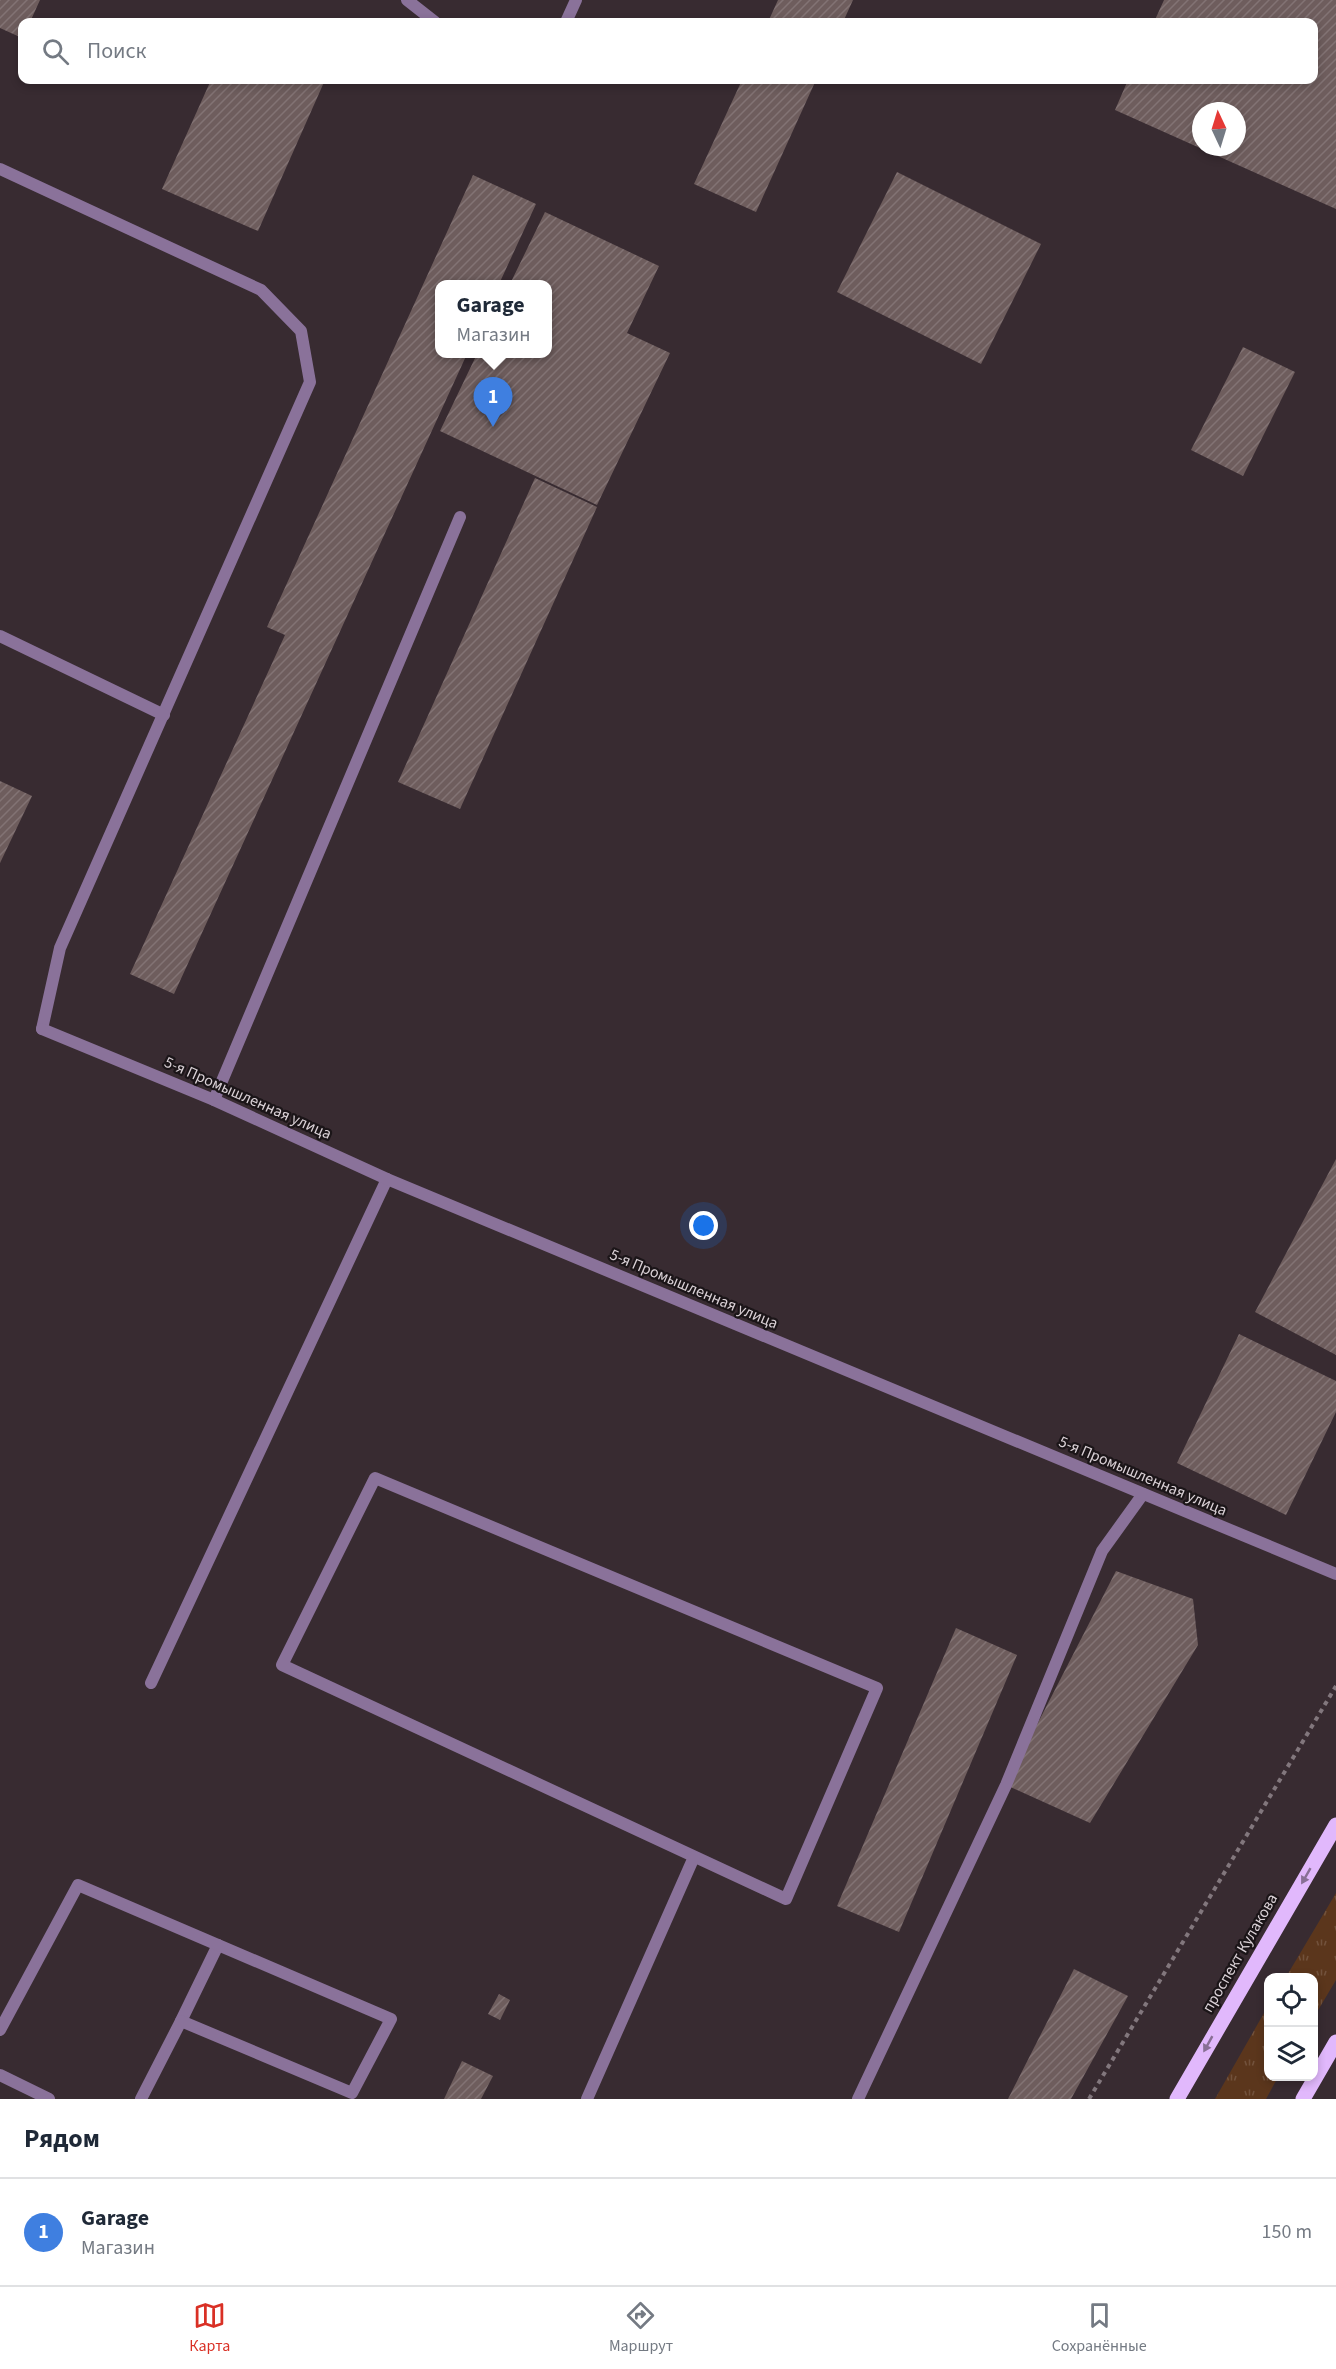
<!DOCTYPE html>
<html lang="ru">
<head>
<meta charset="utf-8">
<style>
	:root { --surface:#fff; --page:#f2f2f3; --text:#1f2937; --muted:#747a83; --line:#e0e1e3; --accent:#d93025 }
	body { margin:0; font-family:"Source Sans 3",sans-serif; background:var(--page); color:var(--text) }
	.controls { position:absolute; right:18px; bottom:18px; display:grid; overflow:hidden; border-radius:12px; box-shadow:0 3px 9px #0003 }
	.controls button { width:54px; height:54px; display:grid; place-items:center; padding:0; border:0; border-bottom:2px solid var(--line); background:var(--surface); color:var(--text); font:30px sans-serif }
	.compass { position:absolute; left:1192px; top:102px; width:54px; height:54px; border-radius:50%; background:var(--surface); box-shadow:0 3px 9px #0003; rotate:356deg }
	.you { position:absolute; left:704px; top:1226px; width:21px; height:21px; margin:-15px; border:4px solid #fff; border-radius:50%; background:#1a73e8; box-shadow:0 0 0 9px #1a73e833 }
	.badge { display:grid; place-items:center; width:39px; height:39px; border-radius:50%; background:var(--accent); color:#fff; font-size:20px; font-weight:700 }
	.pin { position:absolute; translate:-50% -50px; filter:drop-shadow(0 2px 3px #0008) }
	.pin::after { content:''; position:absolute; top:32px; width:21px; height:18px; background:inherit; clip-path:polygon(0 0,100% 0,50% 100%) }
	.popup { position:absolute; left:435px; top:280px; width:117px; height:78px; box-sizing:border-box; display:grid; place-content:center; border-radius:12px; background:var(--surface); filter:drop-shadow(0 2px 4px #0005); font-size:20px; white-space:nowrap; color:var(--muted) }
	.popup b { font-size:22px; color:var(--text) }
	.popup::after { content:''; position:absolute; left:50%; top:100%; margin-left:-12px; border:12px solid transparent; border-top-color:var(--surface) }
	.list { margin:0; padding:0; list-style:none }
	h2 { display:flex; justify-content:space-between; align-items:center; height:78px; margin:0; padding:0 24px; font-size:26px }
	h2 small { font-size:20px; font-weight:400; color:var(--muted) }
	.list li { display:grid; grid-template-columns:39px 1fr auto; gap:18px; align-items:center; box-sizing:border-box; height:108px; padding:0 24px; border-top:2px solid var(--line) }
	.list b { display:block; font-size:22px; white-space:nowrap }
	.list p { margin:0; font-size:20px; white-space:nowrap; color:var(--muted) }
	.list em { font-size:20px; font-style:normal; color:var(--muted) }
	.icon { flex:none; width:33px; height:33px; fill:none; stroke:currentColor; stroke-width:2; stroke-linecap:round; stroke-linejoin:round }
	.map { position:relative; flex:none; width:1336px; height:2099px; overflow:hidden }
	.search { position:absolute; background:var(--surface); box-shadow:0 3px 9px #0003; left:18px; right:18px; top:18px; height:66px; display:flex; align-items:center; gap:15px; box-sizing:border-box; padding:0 21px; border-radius:12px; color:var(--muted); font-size:22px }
	.sheet { height:186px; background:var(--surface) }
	nav { display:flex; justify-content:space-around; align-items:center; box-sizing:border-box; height:84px; border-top:2px solid var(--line); background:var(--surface); font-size:16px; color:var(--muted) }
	nav a { display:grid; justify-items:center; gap:3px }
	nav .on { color:var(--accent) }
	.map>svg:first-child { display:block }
	.grass { fill:url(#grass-tufts) }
	.building { fill:url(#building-hatch); fill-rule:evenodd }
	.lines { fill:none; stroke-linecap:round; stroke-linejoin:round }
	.path { stroke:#82777d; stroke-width:4; stroke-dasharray:4.5 4.5; stroke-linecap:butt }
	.lane { stroke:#8a729a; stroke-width:12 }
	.street { stroke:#8a729a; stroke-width:12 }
	.primary { stroke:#e1b8fc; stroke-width:15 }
	.oneway { fill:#886f95 }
	.labels { text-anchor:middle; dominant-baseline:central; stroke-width:4.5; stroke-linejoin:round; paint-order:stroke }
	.street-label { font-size:16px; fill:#dad1d6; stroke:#1b1518 }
</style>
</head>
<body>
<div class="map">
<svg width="1336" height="2099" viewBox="0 0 1336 2099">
	<defs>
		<pattern id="grass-tufts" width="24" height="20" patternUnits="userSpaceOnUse" patternTransform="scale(1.5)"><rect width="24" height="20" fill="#5b361c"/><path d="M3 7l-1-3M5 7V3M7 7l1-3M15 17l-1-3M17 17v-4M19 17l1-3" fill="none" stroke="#72523c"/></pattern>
		<pattern id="building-hatch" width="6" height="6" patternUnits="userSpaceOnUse" patternTransform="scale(1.5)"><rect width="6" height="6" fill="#6e5d5d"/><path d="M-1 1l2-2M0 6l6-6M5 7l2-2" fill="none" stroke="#827374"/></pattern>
	</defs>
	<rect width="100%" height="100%" fill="#382b31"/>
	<g class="grass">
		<polygon points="1336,1893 1336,1980 1314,2017 1314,1978 1286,1977"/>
		<polygon points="1268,2006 1268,2076 1278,2077 1266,2099 1215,2099"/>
	</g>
	<g class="building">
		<polygon points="0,0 40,0 30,22 22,22 22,38 0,28"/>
		<polygon points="778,0 853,0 843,22 768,22"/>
		<path d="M1164 0H1336V209L1115 110 1128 80H1314V22H1154ZM1201 111H1237V147H1201Z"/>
		<polygon points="211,80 325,80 258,231 162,189"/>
		<polygon points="742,80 816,80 756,212 694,184"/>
		<polygon points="897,172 1041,244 981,364 837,292"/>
		<polygon points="473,175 536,204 499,284 439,284 439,354 467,354 174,994 130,974 285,635 267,627"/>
		<polygon points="545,212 659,266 627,333 670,353 597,505 440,431 477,354 547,354 547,284 510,284"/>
		<polygon points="1243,347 1295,372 1243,476 1191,450"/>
		<polygon points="535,478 597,507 460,809 398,782"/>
		<polygon points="0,781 32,796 0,863"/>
		<polygon points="1336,1159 1336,1355 1255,1312"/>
		<polygon points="1239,1334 1336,1381 1336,1412 1286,1515 1177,1463"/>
		<polygon points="1116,1571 1193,1599 1198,1645 1090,1823 1006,1785"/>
		<polygon points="956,1628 1017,1655 899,1932 837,1906"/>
		<polygon points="1074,1969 1128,1996 1071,2099 1008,2099"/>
		<polygon points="499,1994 510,2000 500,2020 488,2014"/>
		<polygon points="462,2061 493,2076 481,2099 444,2099"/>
	</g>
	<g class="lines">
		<polyline class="path" points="1089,2099 1336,1686"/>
		<g class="lane">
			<polyline points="407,0 435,22"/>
			<polyline points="566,22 576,0"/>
			<polyline points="0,169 261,290 301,331 310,382 60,948 42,1029"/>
			<polyline points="0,636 164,715"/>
			<polyline points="214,1100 460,517"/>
			<polygon points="375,1478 877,1688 786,1899 282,1665"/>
			<polyline points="151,1683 387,1179"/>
			<polyline points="181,2021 218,1945"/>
			<polyline points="0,2030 78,1885 391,2019 352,2093 181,2021 141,2099"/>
			<polyline points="0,2075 49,2099"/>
			<polyline points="587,2099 694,1857"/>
			<polyline points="858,2099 1006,1785 1102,1551 1143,1494"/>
		</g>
		<polyline class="street" points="42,1029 214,1100 387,1179 1336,1574"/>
		<g class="primary">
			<polyline points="1177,2099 1336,1825"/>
			<polyline points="1303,2099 1336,2042"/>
		</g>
	</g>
	<defs><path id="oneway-solid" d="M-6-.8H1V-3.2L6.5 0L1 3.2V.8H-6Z" transform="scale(1.5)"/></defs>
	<g class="oneway">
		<use href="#oneway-solid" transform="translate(1306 1876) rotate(120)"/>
		<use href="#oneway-solid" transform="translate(1208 2044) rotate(119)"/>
	</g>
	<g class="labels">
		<g class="street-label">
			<text transform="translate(248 1098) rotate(24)">5-я Промышленная улица</text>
			<text transform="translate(694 1289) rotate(23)">5-я Промышленная улица</text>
			<text transform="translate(1143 1476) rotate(23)">5-я Промышленная улица</text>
			<text transform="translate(1240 1953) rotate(-60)">проспект Кулакова</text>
		</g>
	</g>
</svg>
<div class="controls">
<button><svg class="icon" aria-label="locate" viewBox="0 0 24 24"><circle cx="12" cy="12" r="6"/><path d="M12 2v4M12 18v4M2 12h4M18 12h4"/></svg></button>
<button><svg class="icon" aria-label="layers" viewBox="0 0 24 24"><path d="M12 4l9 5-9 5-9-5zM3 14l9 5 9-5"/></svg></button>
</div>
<svg class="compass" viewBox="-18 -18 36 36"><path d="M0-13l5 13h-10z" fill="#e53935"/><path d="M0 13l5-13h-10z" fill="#747a83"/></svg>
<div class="you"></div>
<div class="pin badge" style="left:493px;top:427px;background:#3f7fe0">1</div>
<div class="popup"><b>Garage</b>Магазин</div>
<div class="search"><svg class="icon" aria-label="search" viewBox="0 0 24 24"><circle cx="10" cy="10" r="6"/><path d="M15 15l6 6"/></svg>Поиск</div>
</div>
<section class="sheet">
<h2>Рядом<small></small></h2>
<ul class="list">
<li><span class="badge" style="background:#3f7fe0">1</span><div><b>Garage</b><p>Магазин</p></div><em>150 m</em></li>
</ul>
</section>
<nav>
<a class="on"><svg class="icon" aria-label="map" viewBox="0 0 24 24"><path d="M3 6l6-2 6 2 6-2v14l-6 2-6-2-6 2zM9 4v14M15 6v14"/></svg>Карта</a>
<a><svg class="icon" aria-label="directions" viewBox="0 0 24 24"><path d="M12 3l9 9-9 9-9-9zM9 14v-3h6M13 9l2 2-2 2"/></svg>Маршрут</a>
<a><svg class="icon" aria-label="saved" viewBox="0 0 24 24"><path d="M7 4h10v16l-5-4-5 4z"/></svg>Сохранённые</a>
</nav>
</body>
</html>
